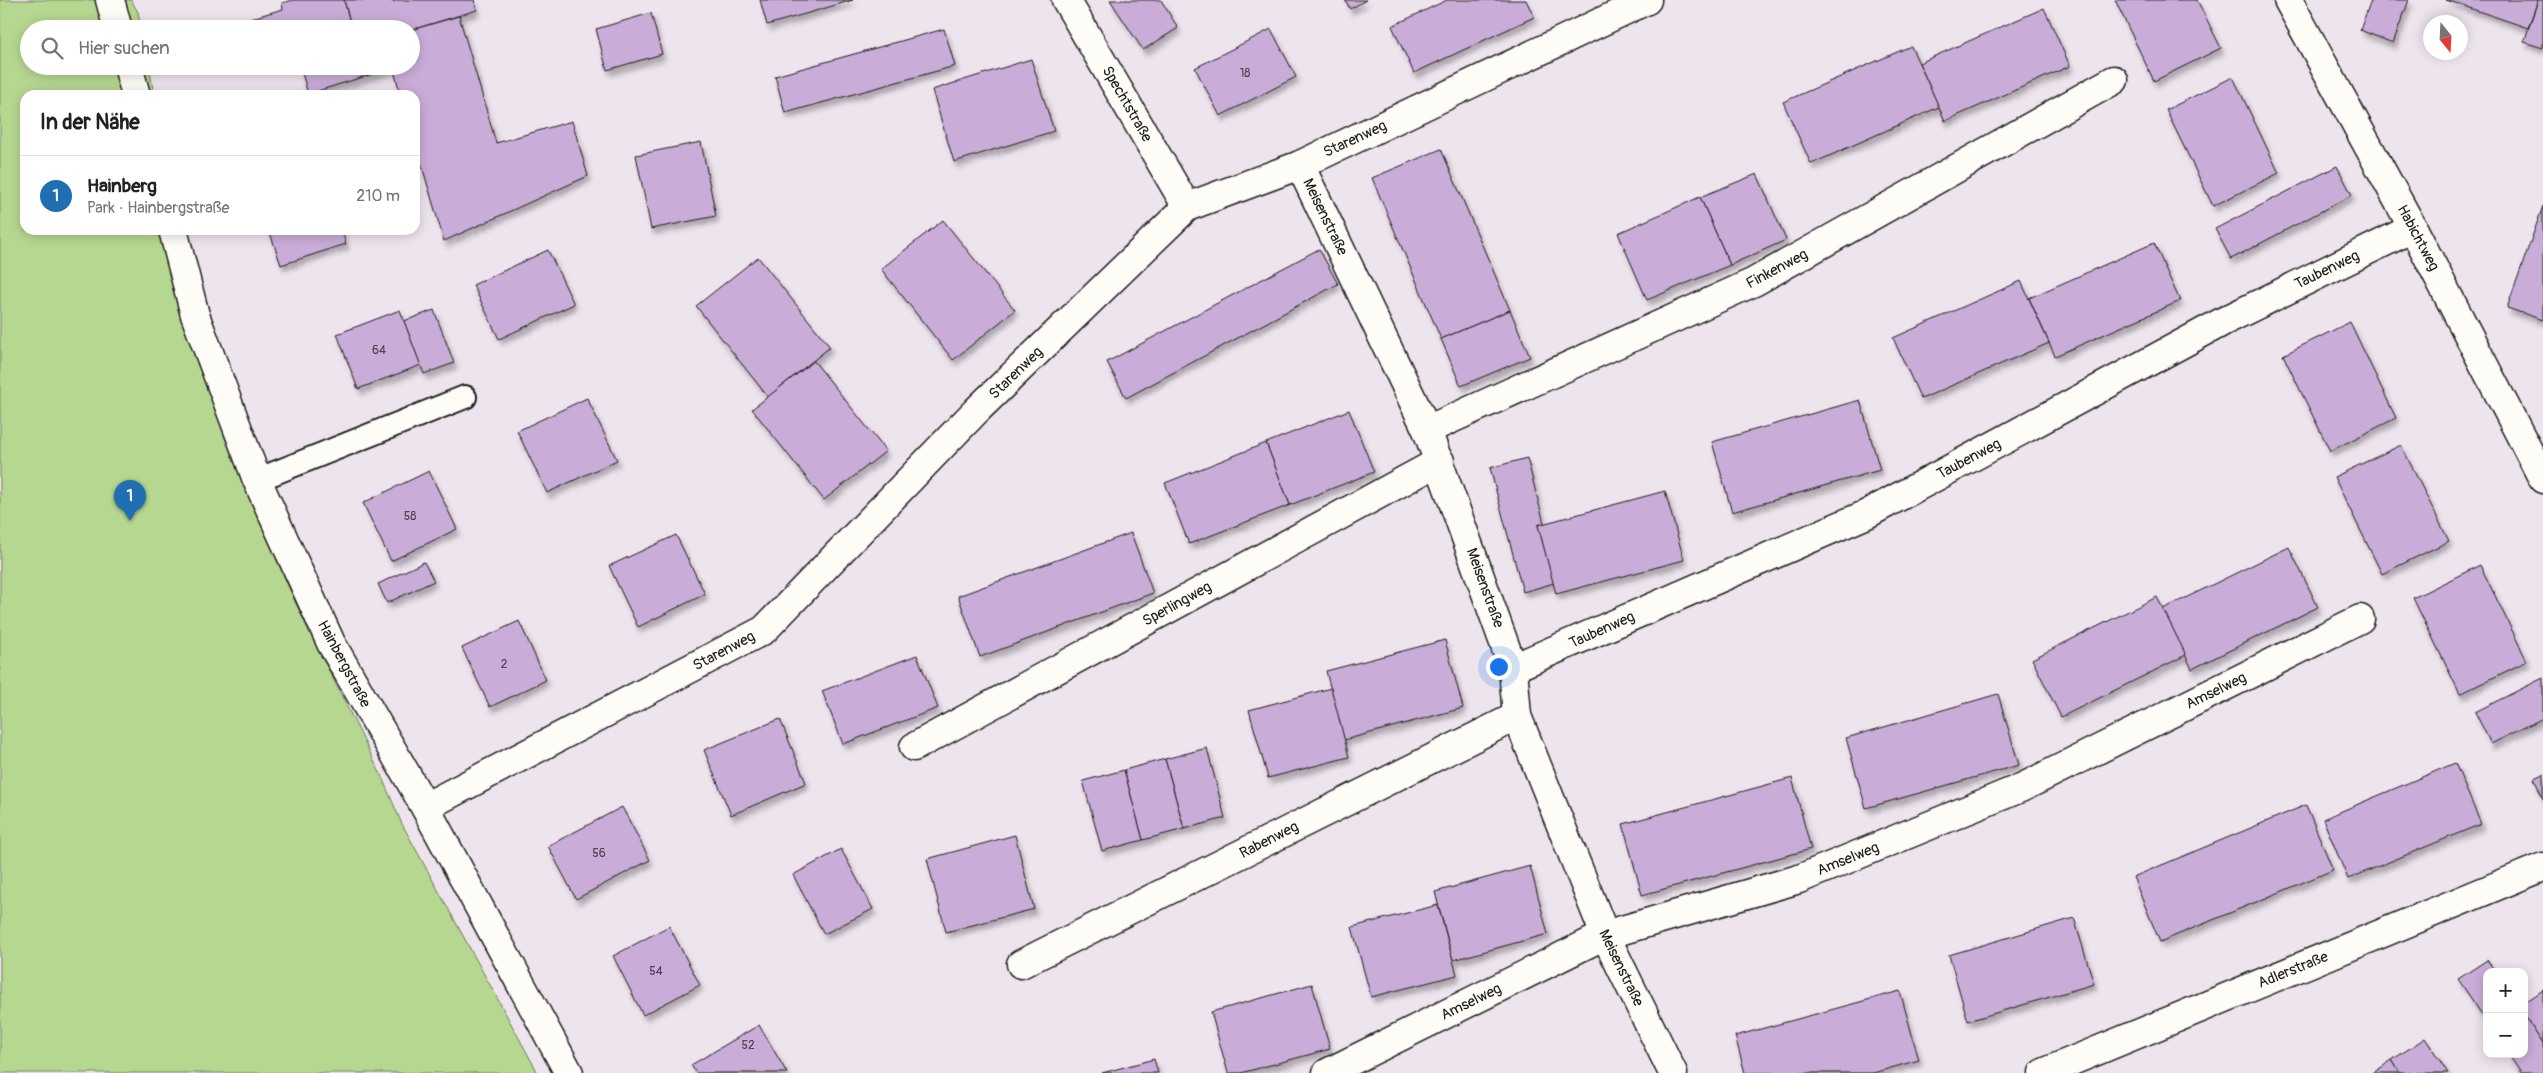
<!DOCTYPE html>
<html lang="de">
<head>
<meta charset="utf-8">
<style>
	:root { --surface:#fff; --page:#f2f2f2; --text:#202124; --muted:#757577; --line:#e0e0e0; --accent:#1f6fb2 }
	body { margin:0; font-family:Pangolin,sans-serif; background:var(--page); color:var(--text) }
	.controls { position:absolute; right:15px; bottom:15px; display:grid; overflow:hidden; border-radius:10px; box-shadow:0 2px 12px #0003 }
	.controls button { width:45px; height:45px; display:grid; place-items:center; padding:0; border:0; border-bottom:1px solid var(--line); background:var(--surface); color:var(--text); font:25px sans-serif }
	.compass { position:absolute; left:2423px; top:15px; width:45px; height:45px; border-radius:50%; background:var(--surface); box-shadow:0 2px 12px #0003; rotate:162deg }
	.you { position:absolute; left:1498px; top:666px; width:18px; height:18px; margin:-12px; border:4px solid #fff; border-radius:50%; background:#1a73e8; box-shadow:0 0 0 8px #1a73e833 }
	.badge { display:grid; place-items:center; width:32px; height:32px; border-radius:50%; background:var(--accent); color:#fff; font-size:16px; font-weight:700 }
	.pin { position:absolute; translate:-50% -41px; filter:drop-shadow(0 1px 2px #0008) }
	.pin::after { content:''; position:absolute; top:26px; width:18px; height:15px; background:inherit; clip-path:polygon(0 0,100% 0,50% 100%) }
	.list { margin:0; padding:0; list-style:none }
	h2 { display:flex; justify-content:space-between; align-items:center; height:65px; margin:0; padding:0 20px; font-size:21px }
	h2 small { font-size:16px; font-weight:400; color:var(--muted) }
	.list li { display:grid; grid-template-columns:32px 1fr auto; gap:15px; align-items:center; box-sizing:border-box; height:80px; padding:0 20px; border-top:1px solid var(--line) }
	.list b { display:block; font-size:19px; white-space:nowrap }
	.list p { margin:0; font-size:16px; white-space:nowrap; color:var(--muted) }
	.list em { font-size:16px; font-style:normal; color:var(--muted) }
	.icon { flex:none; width:28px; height:28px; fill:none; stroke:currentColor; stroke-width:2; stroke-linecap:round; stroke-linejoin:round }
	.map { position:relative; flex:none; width:2543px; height:1073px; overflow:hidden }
	.search { position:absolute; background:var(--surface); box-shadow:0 2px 12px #0003; left:20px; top:20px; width:400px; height:55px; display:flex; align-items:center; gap:12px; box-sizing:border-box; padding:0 18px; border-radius:28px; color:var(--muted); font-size:19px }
	.panel { position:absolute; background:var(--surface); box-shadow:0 2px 12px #0003; left:20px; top:90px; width:400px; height:145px; border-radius:15px }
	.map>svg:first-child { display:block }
	.green { fill:#b6d790; stroke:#697a56 }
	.building { fill:#caacd8; stroke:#1c1c1c; filter:url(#shadow) }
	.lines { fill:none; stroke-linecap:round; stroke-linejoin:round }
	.service-casing { stroke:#1c1c1c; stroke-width:26 }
	.minor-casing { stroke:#1c1c1c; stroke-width:31 }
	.tertiary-casing { stroke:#1c1c1c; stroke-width:31 }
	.service { stroke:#fdfcf7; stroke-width:22 }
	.minor { stroke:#fdfcf7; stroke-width:28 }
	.tertiary { stroke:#fdfcf7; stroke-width:28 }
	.labels { text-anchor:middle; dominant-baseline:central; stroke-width:4.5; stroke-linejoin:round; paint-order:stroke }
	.number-label { font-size:12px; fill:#48404b }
	.street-label { font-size:15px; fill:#1c1c1c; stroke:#fdfcf7 }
</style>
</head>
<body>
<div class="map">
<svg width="2543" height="1073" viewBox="0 0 2543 1073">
	<defs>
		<filter id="shadow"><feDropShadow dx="3" dy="5.5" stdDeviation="2.5" flood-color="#0004"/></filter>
	</defs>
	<rect width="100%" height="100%" fill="#eee4ee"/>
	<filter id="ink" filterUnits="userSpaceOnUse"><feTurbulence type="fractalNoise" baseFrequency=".02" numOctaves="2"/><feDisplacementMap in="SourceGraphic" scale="10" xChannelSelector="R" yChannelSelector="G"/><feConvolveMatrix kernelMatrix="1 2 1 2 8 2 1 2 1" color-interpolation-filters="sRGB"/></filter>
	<g filter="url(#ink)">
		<polygon class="green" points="0,0 131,0 138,12 141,29 29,29 29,66 149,66 154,95 25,95 25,230 170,230 192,341 225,438 296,604 381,775 402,824 538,1073 0,1073"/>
		<g class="building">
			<polygon points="293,0 344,0 352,29 255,29 252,18 283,9 282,3"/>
			<polygon points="344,0 391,0 392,2 398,0 474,0 477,10 411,30 352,29"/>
			<polygon points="760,0 853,0 767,25"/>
			<polygon points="1110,0 1161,0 1178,28 1143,50"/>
			<polygon points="1345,0 1366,0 1350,9"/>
			<polygon points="1447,0 1526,0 1534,17 1414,73 1392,26"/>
			<polygon points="2115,0 2197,0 2221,48 2154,81"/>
			<polygon points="2371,0 2409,0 2393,43 2360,30"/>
			<polygon points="2446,0 2538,0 2528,28"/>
			<polygon points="2538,0 2543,0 2543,48 2524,42"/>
			<polygon points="2044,8 2070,66 1945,121 1919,63"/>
			<polygon points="651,13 662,54 607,70 596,29"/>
			<polygon points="459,16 496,143 572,121 588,176 444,241 415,142 415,95 401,95 393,68 366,76 364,66 411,66 411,30"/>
			<polygon points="944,29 955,66 785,113 775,76"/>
			<polygon points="1271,29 1296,77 1220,116 1195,68"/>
			<polygon points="1911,46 1939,107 1811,164 1783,102"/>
			<polygon points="1031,59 1054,131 954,162 932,90"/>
			<polygon points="300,66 364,66 366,76 308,94"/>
			<polygon points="2233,77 2279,173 2213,206 2166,110"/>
			<polygon points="701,142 716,216 651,229 636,155"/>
			<polygon points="1441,149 1510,310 1441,339 1372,178"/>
			<polygon points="2337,166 2352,195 2231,259 2215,229"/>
			<polygon points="1757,174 1786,240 1730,265 1700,197"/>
			<polygon points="1700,197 1730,265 1647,300 1618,233"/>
			<polygon points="2543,206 2543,320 2507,308"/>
			<polygon points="943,220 1015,310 953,360 881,269"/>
			<polygon points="269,230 342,230 346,244 281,265"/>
			<polygon points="2154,243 2180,301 2055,356 2029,298"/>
			<polygon points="1319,249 1338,284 1126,398 1107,362"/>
			<polygon points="548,250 574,304 499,339 473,285"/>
			<polygon points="758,257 830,347 768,397 696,306"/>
			<polygon points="2021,281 2049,343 1921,399 1893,338"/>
			<polygon points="400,310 421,365 358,389 337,334"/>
			<polygon points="434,310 454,363 424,374 404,321"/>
			<polygon points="1510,310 1530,357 1461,386 1441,339"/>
			<polygon points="2350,322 2396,418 2330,451 2283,355"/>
			<polygon points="814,361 886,451 824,500 752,409"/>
			<polygon points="587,398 617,460 547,493 517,431"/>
			<polygon points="1860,400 1880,470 1732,512 1712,442"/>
			<polygon points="1349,410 1374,472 1290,505 1266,443"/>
			<polygon points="1266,443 1290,505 1189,544 1165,483"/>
			<polygon points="2401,445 2449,541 2382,574 2334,477"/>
			<polygon points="1527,458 1544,523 1538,525 1554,583 1523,592 1490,468"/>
			<polygon points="429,471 457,529 391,561 363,503"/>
			<polygon points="1665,491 1684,560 1556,594 1538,525"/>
			<polygon points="1131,533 1153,593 980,657 958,596"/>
			<polygon points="676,535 705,594 638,627 609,566"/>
			<polygon points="2289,547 2318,607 2192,669 2163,609"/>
			<polygon points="424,562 434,581 387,603 378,584"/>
			<polygon points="2480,565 2527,661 2460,694 2413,598"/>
			<polygon points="2157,597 2186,655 2061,717 2032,659"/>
			<polygon points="519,621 546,680 490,707 462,648"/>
			<polygon points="1445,640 1463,708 1344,740 1326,671"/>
			<polygon points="917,655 938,708 843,744 822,691"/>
			<polygon points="2543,678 2543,718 2491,744 2475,712"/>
			<polygon points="1331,688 1349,757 1268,778 1249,710"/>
			<polygon points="1998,694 2019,765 1866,808 1846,738"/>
			<polygon points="780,719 806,783 731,815 704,750"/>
			<polygon points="1207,748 1225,818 1184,829 1165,759"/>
			<polygon points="1165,759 1184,829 1143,840 1124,770"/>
			<polygon points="2455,763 2481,824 2348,879 2323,819"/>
			<polygon points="1124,770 1143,840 1102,851 1083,781"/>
			<polygon points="2543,774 2543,799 2534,778"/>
			<polygon points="1792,778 1811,849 1642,895 1623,824"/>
			<polygon points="2306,805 2333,870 2160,942 2133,877"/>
			<polygon points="622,807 650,860 576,899 548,846"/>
			<polygon points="1015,835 1034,909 946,932 927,859"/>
			<polygon points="841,849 873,909 824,934 793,875"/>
			<polygon points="1530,866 1548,934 1453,960 1435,892"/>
			<polygon points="1438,905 1457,975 1371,997 1352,927"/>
			<polygon points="2074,918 2094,984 1968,1021 1949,955"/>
			<polygon points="669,926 700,985 643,1015 613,956"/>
			<polygon points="2487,960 2496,972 2487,972 2487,1022 2458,979"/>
			<polygon points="1312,984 1330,1049 1241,1073 1228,1073 1211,1012"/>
			<polygon points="2543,990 2543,1044 2524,1015 2524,1003"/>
			<polygon points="1900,991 1919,1060 1873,1073 1745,1073 1735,1036"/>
			<polygon points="2524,1015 2543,1044 2543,1073 2521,1073 2508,1054 2524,1054"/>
			<polygon points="759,1025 787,1073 696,1073 691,1065"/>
			<polygon points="2425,1038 2448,1073 2400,1073 2392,1060"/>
			<polygon points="1154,1059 1158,1073 1102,1073"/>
			<polygon points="2392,1060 2400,1073 2373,1073"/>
		</g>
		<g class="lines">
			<g class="service-casing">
				<polyline id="service" points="257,480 465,397"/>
			</g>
			<g class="minor-casing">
				<g id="minor">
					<polyline points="1066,0 1187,207"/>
					<polyline points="2288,0 2413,228 2543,479"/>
					<polyline points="1300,165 1427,430 1513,668 1517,716 1605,935 1673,1073"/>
					<polyline points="1427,430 1754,282 2114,80"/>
					<polyline points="1513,668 1867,514 2224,321 2413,228"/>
					<polyline points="914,747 1440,461"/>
					<polyline points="425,807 764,630 976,411 1187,207 1300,165 1647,0"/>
					<polyline points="1021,964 1517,716"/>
					<polyline points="1327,1073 1605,935 1799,879 2023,787 2360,619"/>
				</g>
			</g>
			<g class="tertiary-casing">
				<g id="tertiary">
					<polyline points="110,0 118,29"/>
					<polyline points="128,66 136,95"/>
					<polyline points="173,230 195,315 257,480 331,643 425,807 569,1073"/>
					<polyline points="2043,1073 2543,867"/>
				</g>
			</g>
			<use href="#service" class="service"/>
			<use href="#minor" class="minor"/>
			<use href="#tertiary" class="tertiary"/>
		</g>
	</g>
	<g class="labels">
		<g class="number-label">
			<text x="1245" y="73">18</text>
			<text x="379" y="350">64</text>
			<text x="410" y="516">58</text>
			<text x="504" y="664">2</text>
			<text x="599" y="853">56</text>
			<text x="656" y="971">54</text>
			<text x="748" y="1045">52</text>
		</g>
		<g class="street-label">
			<text transform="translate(1127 104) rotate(60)">Spechtstraße</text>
			<text transform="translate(1355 139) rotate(-25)">Starenweg</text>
			<text transform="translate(1325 217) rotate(64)">Meisenstraße</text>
			<text transform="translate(2418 238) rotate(62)">Habichtweg</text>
			<text transform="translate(1777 269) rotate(-28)">Finkenweg</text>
			<text transform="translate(2327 270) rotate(-26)">Taubenweg</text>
			<text transform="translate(1016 373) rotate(-44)">Starenweg</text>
			<text transform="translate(1969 459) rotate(-28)">Taubenweg</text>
			<text transform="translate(1485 588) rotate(70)">Meisenstraße</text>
			<text transform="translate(1177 604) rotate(-29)">Sperlingweg</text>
			<text transform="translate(1602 630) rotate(-24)">Taubenweg</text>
			<text transform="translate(724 651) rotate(-28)">Starenweg</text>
			<text transform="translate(344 664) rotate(62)">Hainbergstraße</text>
			<text transform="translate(2216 691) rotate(-26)">Amselweg</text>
			<text transform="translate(1269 840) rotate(-27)">Rabenweg</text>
			<text transform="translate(1848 859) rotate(-22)">Amselweg</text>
			<text transform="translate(1621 968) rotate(64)">Meisenstraße</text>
			<text transform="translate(2293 970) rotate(-22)">Adlerstraße</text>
			<text transform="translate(1471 1002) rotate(-26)">Amselweg</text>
		</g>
	</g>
</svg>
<div class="controls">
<button>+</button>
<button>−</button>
</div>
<svg class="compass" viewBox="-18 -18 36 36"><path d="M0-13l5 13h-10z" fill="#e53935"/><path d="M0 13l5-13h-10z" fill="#757577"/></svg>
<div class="you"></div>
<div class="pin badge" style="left:130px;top:521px">1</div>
<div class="search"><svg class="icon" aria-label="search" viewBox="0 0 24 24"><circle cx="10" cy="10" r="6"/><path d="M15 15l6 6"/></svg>Hier suchen</div>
<section class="panel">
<h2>In der Nähe<small></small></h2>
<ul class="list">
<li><span class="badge">1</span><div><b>Hainberg</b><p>Park · Hainbergstraße</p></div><em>210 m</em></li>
</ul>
</section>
</div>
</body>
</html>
